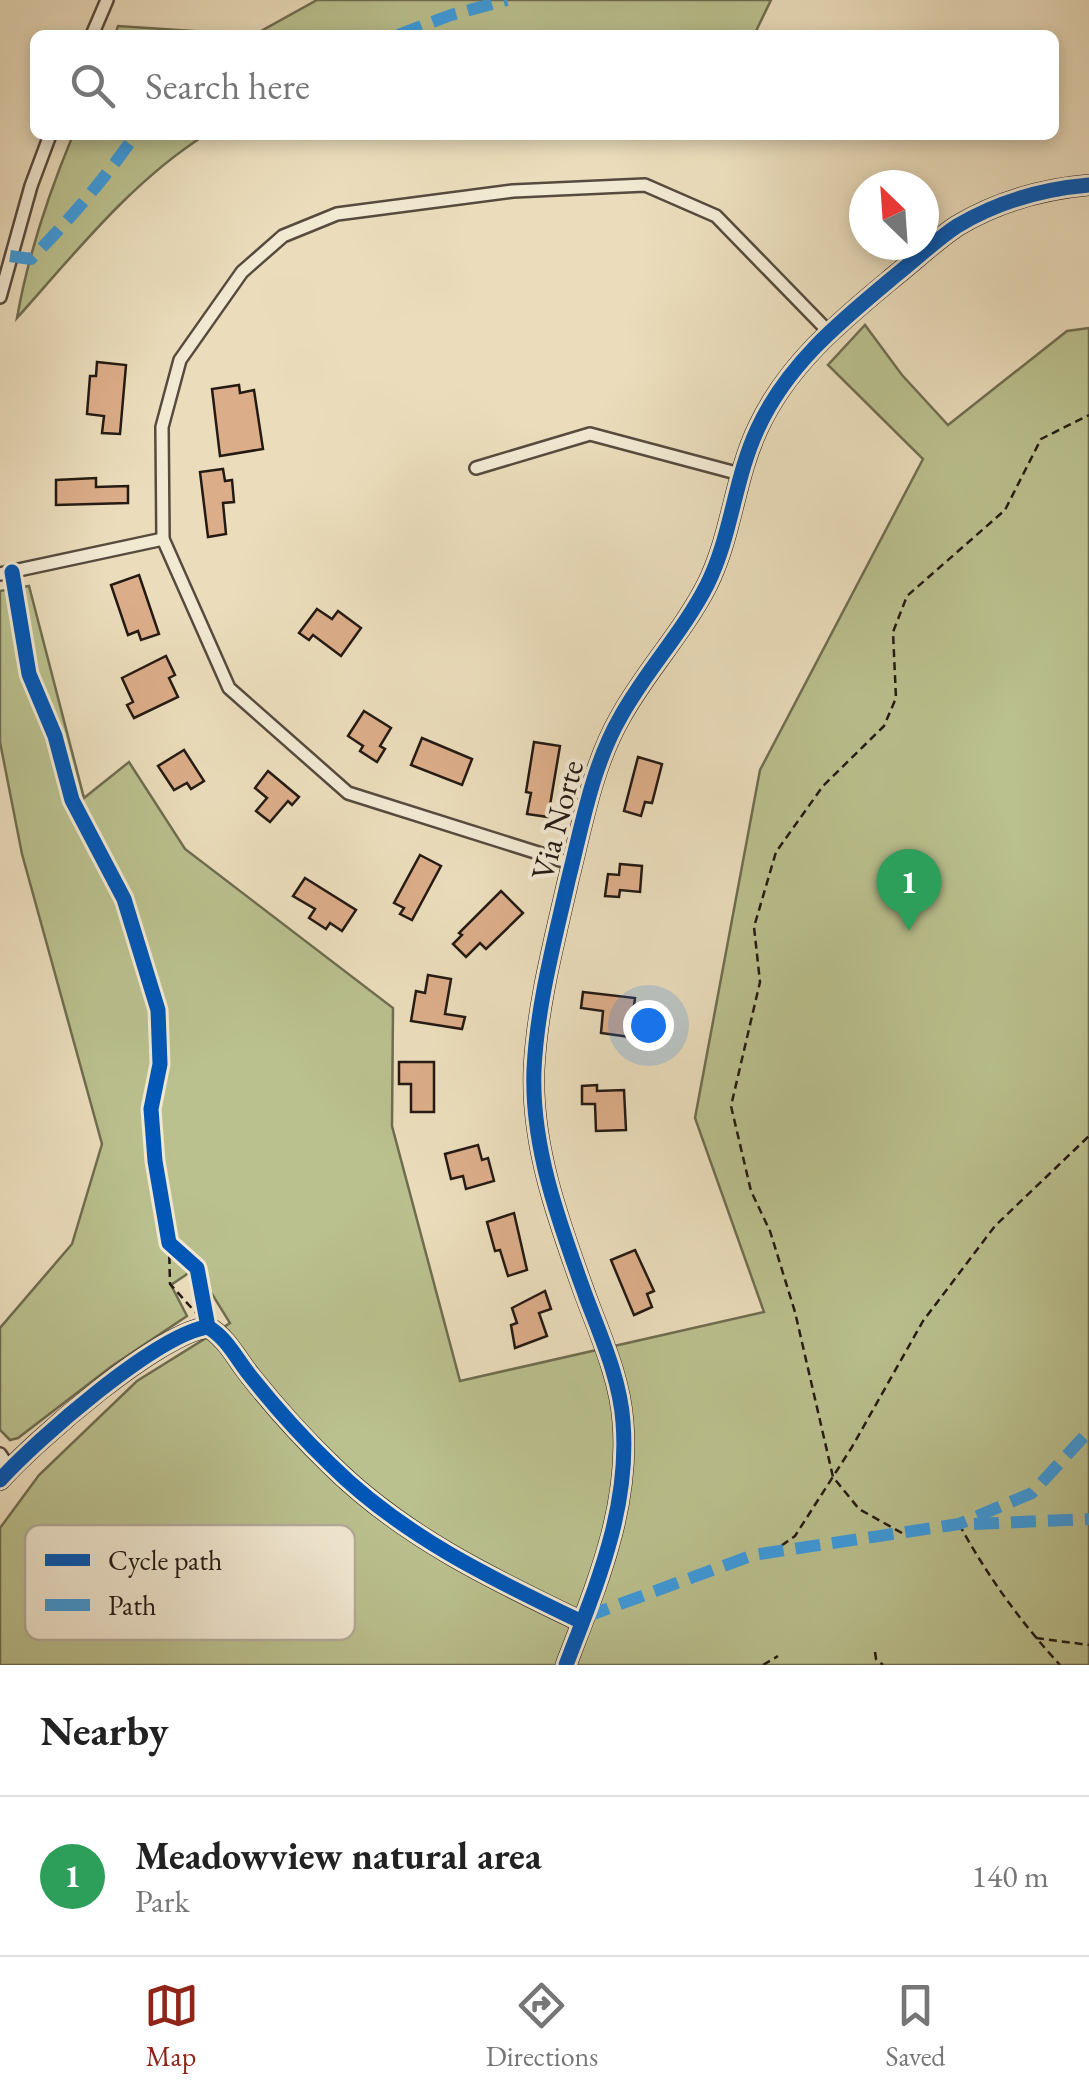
<!DOCTYPE html>
<html lang="en">
<head>
<meta charset="utf-8">
<style>
	:root { --surface:#fff; --page:#f2f2f2; --text:#222; --muted:#767676; --line:#e0e0e0; --accent:#8f2418 }
	body { margin:0; font-family:"EB Garamond",serif; background:var(--page); color:var(--text) }
	.compass { position:absolute; left:849px; top:170px; width:90px; height:90px; border-radius:50%; background:var(--surface); box-shadow:0 5px 15px #0003; rotate:335deg }
	.you { position:absolute; left:648px; top:1025px; width:35px; height:35px; margin:-25px; border:8px solid #fff; border-radius:50%; background:#1a73e8; box-shadow:0 0 0 15px #1a73e833 }
	.badge { display:grid; place-items:center; width:65px; height:65px; border-radius:50%; background:var(--accent); color:#fff; font-size:32px; font-weight:700 }
	.pin { position:absolute; translate:-50% -82px; filter:drop-shadow(0 2px 5px #0008) }
	.pin::after { content:''; position:absolute; top:52px; width:35px; height:30px; background:inherit; clip-path:polygon(0 0,100% 0,50% 100%) }
	.list { margin:0; padding:0; list-style:none }
	h2 { display:flex; justify-content:space-between; align-items:center; height:130px; margin:0; padding:0 40px; font-size:42px }
	h2 small { font-size:32px; font-weight:400; color:var(--muted) }
	.list li { display:grid; grid-template-columns:65px 1fr auto; gap:30px; align-items:center; box-sizing:border-box; height:160px; padding:0 40px; border-top:2px solid var(--line) }
	.list b { display:block; font-size:38px; white-space:nowrap }
	.list p { margin:0; font-size:32px; white-space:nowrap; color:var(--muted) }
	.list em { font-size:32px; font-style:normal; color:var(--muted) }
	.icon { flex:none; width:55px; height:55px; fill:none; stroke:currentColor; stroke-width:2; stroke-linecap:round; stroke-linejoin:round }
	.map { position:relative; flex:none; width:1089px; height:1665px; overflow:hidden }
	.search { position:absolute; background:var(--surface); box-shadow:0 5px 15px #0003; left:30px; right:30px; top:30px; height:110px; display:flex; align-items:center; gap:25px; box-sizing:border-box; padding:0 35px; border-radius:15px; color:var(--muted); font-size:38px }
	.sheet { height:290px; background:var(--surface) }
	nav { display:flex; justify-content:space-around; align-items:center; box-sizing:border-box; height:140px; border-top:2px solid var(--line); background:var(--surface); font-size:28px; color:var(--muted) }
	nav a { display:grid; justify-items:center; gap:5px }
	nav .on { color:var(--accent) }
	.map>svg:first-child { display:block }
	.green { fill:#bac08e; stroke:#6f6d51; stroke-width:2.5 }
	.building { fill:#dcad89; stroke:#241a14; stroke-width:2.5 }
	.lines { fill:none; stroke-linecap:round; stroke-linejoin:round }
	.street-casing { stroke:#564b3e; stroke-width:16 }
	.secondary-casing { stroke:#241a14; stroke-width:22 }
	.path { stroke:#241a14; stroke-width:2.5; stroke-dasharray:8 5; stroke-linecap:butt }
	.street { stroke:#f2e9d3; stroke-width:11 }
	.secondary { stroke:#f2e9d3; stroke-width:18 }
	.quiet { stroke:#3c9bde; stroke-width:12; stroke-dasharray:25 12; stroke-linecap:butt }
	.cycleway-casing { stroke:#f2e9d3; stroke-width:21 }
	.cycleway { stroke:#0057b8; stroke-width:15 }
	.labels { text-anchor:middle; dominant-baseline:central; stroke-width:8; stroke-linejoin:round; paint-order:stroke }
	.street-label { font-size:32px; fill:#241a14; stroke:#f2e9d3 }
	.key { fill:#f2e9d3; stroke:#b4ab9a; stroke-width:2.5 }
	.key-label { font-size:28px; fill:#241a14 }
</style>
</head>
<body>
<div class="map">
<svg width="1089" height="1665" viewBox="0 0 1089 1665">
	<rect width="100%" height="100%" fill="#ebddbc"/>
	<filter id="stains"><feTurbulence type="fractalNoise" baseFrequency=".002" numOctaves="4"/><feColorMatrix values="0 0 0 0 .2 0 0 0 0 .09 0 0 0 0 .02 0 0 0 .5 -.17"/></filter>
	<radialGradient id="worn" r=".72"><stop offset=".6" stop-color="#630" stop-opacity="0"/><stop offset="1" stop-color="#630" stop-opacity=".3"/></radialGradient>
	<g class="green">
		<polygon points="317,0 771,0 756,31 700,35 115,35 118,26 254,35"/>
		<path d="M73 135H205C131 182 75 253 17 318 28 255 48 195 73 135Z"/>
		<polygon points="865,325 902,375 948,425 1067,331 1089,328 1089,1665 0,1665 0,1528 39,1475 137,1381 230,1323 196,1268 171,1285 187,1316 112,1366 18,1438 10,1440 0,1430 0,1328 72,1244 102,1144 22,854 0,742 0,591 29,586 84,798 129,762 185,849 393,1008 392,1126 460,1381 764,1312 695,1118 760,770 923,459 828,365"/>
	</g>
	<g class="building">
		<polygon points="97,362 126,365 120,434 102,433 104,416 87,414 90,376 96,376"/>
		<polygon points="239,385 240,393 254,390 263,449 220,456 212,389"/>
		<polygon points="223,469 225,481 232,480 234,502 223,503 226,534 208,537 200,472"/>
		<polygon points="96,478 96,487 128,486 128,503 56,505 56,480"/>
		<polygon points="139,575 159,634 141,640 138,631 128,635 111,585"/>
		<polygon points="317,609 332,619 338,611 361,628 341,656 313,635 309,640 299,633"/>
		<polygon points="166,656 175,675 169,678 178,697 134,718 127,705 133,702 122,678"/>
		<polygon points="364,711 391,728 380,746 385,749 377,762 360,751 363,746 348,736"/>
		<polygon points="422,738 472,759 462,785 411,765"/>
		<polygon points="534,742 560,746 548,817 527,814 531,793 526,792"/>
		<polygon points="184,750 204,781 191,789 187,783 174,790 158,766"/>
		<polygon points="638,757 662,764 652,803 645,802 641,816 624,811"/>
		<polygon points="268,771 299,797 292,805 288,801 270,822 256,811 267,798 255,788"/>
		<polygon points="420,855 441,866 412,920 400,914 404,908 394,903"/>
		<polygon points="620,864 642,866 640,892 620,890 619,897 605,896 608,874 619,875"/>
		<polygon points="305,878 356,910 342,931 330,923 326,929 309,918 315,909 293,896"/>
		<polygon points="501,891 523,913 486,949 480,943 466,957 453,944 462,935 459,933"/>
		<polygon points="428,975 451,979 445,1014 465,1017 462,1029 411,1021 416,991 425,993"/>
		<polygon points="583,992 635,998 630,1037 601,1033 603,1011 581,1008"/>
		<polygon points="399,1062 434,1062 434,1112 411,1112 411,1084 399,1084"/>
		<polygon points="597,1085 597,1091 624,1090 626,1130 596,1131 595,1104 582,1104 582,1086"/>
		<polygon points="478,1145 482,1160 488,1158 494,1181 466,1189 463,1176 451,1179 445,1154"/>
		<polygon points="514,1213 527,1270 508,1276 500,1250 495,1251 487,1222"/>
		<polygon points="635,1250 654,1291 647,1294 652,1307 634,1315 611,1260"/>
		<polygon points="545,1291 551,1309 539,1313 547,1336 515,1348 511,1325 517,1323 512,1308"/>
	</g>
	<g class="lines">
		<g class="street-casing">
			<g id="street">
				<polyline points="92,35 107,0"/>
				<polyline points="0,297 31,186 50,135"/>
				<polyline points="476,468 590,434 740,474"/>
				<polyline points="0,574 163,539"/>
				<polyline points="573,864 348,793 229,688 163,539 162,427 180,360 242,272 283,236 337,214 513,191 645,185 716,216 828,331"/>
				<polyline points="0,1454 10,1469"/>
			</g>
		</g>
		<g class="secondary-casing">
			<g id="secondary">
				<path d="M0 1480C36 1440 157 1334 208 1327 228 1339 237 1360 252 1378 276 1408 302 1437 330 1464 401 1535 492 1579 582 1622"/>
				<path d="M566 1665C596 1586 630 1509 623 1422 620 1379 601 1337 586 1297 560 1225 531 1148 534 1070 537 1006 554 943 568 881 582 826 592 766 621 716 646 671 683 632 707 585 732 535 734 479 758 428 788 363 842 320 896 275 916 259 936 240 957 226 997 202 1043 189 1089 185"/>
			</g>
		</g>
		<g class="path">
			<polyline points="14,585 29,674 55,736 72,800 124,899 158,1010 160,1064 151,1109 155,1161 169,1243 197,1268 205,1311"/>
			<polyline points="169,1243 170,1284 197,1314"/>
			<path d="M959 1524C988 1577 1020 1621 1060 1665"/>
			<polyline points="902,1533 859,1509 833,1477 795,1312 770,1231 751,1191 731,1106 760,982 754,927 776,852 823,786 884,726 896,698 893,632 907,596 1005,510 1041,439 1089,415"/>
			<polyline points="771,1553 795,1536 852,1447 923,1321 995,1226 1089,1136"/>
			<polyline points="1036,1638 1089,1645"/>
			<polyline points="875,1652 876,1659 883,1665"/>
			<polyline points="763,1665 778,1656"/>
		</g>
		<use href="#street" class="street"/>
		<use href="#secondary" class="secondary"/>
		<g class="quiet">
			<polyline points="398,35 451,15 507,0"/>
			<path d="M10 256 31 259C69 220 104 180 135 135"/>
			<polyline points="974,1524 1089,1519"/>
			<polyline points="585,1617 753,1555 959,1524 1032,1493 1089,1431"/>
		</g>
		<g class="cycleway-casing">
			<g id="cycleway">
				<polyline points="12,572 29,674 55,736 72,800 124,899 158,1010 160,1064 151,1109 155,1161 169,1243 197,1268 208,1327"/>
				<path d="M208 1327C228 1339 237 1360 252 1378 276 1408 302 1437 330 1464 401 1535 492 1579 582 1622"/>
				<path d="M0 1480C36 1440 157 1334 208 1327"/>
				<path d="M566 1665C596 1586 630 1509 623 1422 620 1379 601 1337 586 1297 560 1225 531 1148 534 1070 537 1006 554 943 568 881 582 826 592 766 621 716 646 671 683 632 707 585 732 535 734 479 758 428 788 363 842 320 896 275 916 259 936 240 957 226 997 202 1043 189 1089 185"/>
			</g>
		</g>
		<use href="#cycleway" class="cycleway"/>
	</g>
	<g class="labels">
		<g class="street-label">
			<text transform="translate(557 820) rotate(-75)">Via Norte</text>
		</g>
	</g>
	<rect x="25" y="1525" width="330" height="115" rx="15" class="key"/>
	<rect x="45" y="1554" width="45" height="12" fill="#0057b8"/>
	<rect x="45" y="1599" width="45" height="12" fill="#3c9bde"/>
	<g class="key-label">
		<text x="108" y="1570">Cycle path</text>
		<text x="108" y="1615">Path</text>
	</g>
	<rect width="100%" height="100%" filter="url(#stains)"/>
	<rect width="100%" height="100%" fill="url(#worn)"/>
</svg>
<svg class="compass" viewBox="-18 -18 36 36"><path d="M0-13l5 13h-10z" fill="#e53935"/><path d="M0 13l5-13h-10z" fill="#767676"/></svg>
<div class="you"></div>
<div class="pin badge" style="left:909px;top:931px;background:#2e9e5b">1</div>
<div class="search"><svg class="icon" aria-label="search" viewBox="0 0 24 24"><circle cx="10" cy="10" r="6"/><path d="M15 15l6 6"/></svg>Search here</div>
</div>
<section class="sheet">
<h2>Nearby<small></small></h2>
<ul class="list">
<li><span class="badge" style="background:#2e9e5b">1</span><div><b>Meadowview natural area</b><p>Park</p></div><em>140 m</em></li>
</ul>
</section>
<nav>
<a class="on"><svg class="icon" aria-label="map" viewBox="0 0 24 24"><path d="M3 6l6-2 6 2 6-2v14l-6 2-6-2-6 2zM9 4v14M15 6v14"/></svg>Map</a>
<a><svg class="icon" aria-label="directions" viewBox="0 0 24 24"><path d="M12 3l9 9-9 9-9-9zM9 14v-3h6M13 9l2 2-2 2"/></svg>Directions</a>
<a><svg class="icon" aria-label="saved" viewBox="0 0 24 24"><path d="M7 4h10v16l-5-4-5 4z"/></svg>Saved</a>
</nav>
</body>
</html>
